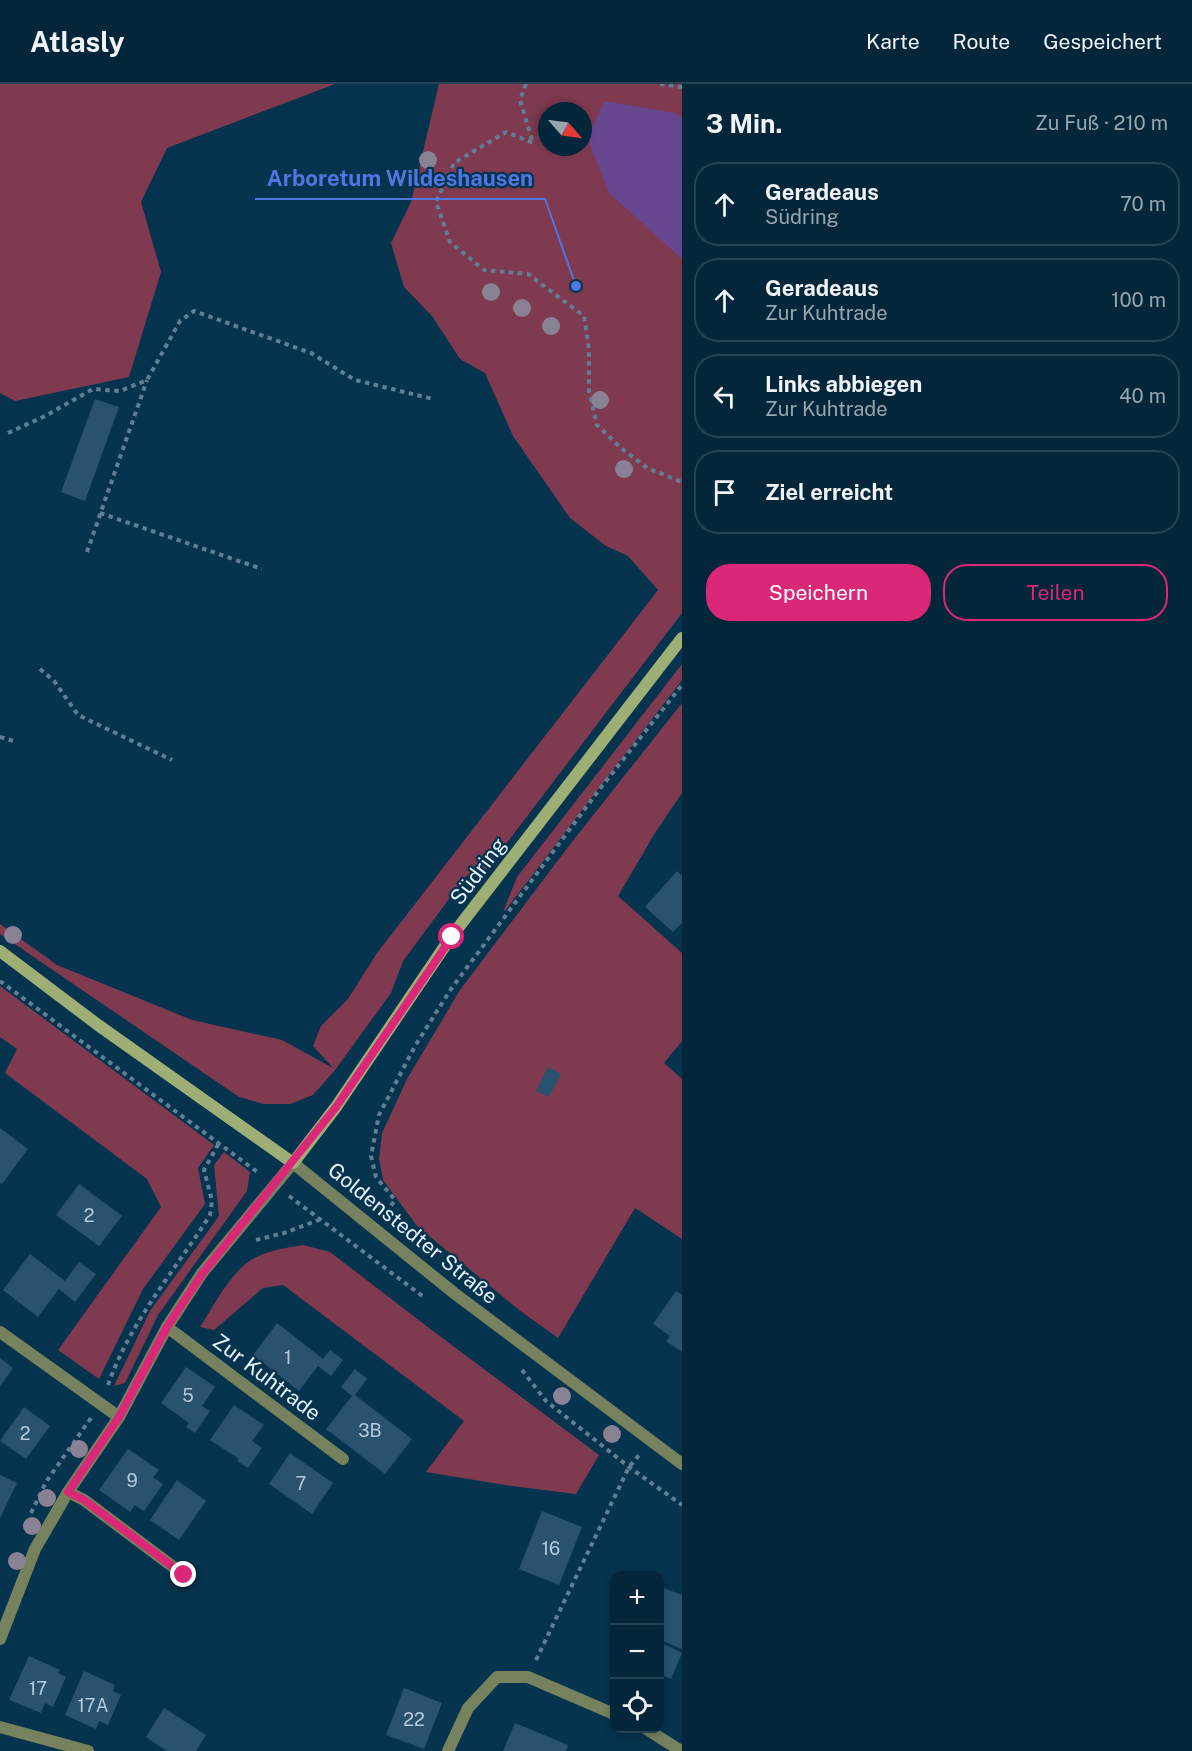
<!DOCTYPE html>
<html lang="de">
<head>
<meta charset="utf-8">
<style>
	:root { --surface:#04263a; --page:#0d2e42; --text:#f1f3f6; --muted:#97a5af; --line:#254354; --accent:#db2777 }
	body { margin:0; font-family:"Public Sans",sans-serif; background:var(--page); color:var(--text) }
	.controls { position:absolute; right:18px; bottom:18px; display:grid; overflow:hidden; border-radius:12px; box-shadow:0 3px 9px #0003 }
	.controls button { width:54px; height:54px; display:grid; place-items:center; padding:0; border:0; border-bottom:2px solid var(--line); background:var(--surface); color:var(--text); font:30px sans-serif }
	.compass { position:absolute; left:538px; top:18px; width:54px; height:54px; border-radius:50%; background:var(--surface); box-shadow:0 3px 9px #0003; rotate:118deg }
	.stop { position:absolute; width:18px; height:18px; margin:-14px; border:4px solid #db2777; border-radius:50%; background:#fff }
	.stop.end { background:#db2777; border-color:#fff; box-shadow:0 2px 6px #0008 }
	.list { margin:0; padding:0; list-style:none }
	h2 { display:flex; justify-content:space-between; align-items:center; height:78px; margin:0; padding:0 24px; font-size:26px }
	h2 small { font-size:20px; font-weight:400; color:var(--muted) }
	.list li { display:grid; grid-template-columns:39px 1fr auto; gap:18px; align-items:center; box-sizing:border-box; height:84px; margin:0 12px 12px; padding:0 12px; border:2px solid var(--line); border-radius:24px }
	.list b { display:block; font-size:22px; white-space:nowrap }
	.list p { margin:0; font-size:20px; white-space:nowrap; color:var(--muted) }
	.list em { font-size:20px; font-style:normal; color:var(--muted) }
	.actions { display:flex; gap:12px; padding:18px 24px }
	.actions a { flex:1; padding:14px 0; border:2px solid var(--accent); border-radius:24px; text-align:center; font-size:21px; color:var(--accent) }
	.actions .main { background:var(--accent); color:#fff }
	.icon { flex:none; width:33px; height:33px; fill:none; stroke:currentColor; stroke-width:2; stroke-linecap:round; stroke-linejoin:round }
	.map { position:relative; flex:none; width:682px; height:1667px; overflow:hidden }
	header { display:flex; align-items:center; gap:36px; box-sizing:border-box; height:84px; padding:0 30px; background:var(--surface); border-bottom:2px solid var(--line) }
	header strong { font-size:28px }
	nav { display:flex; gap:33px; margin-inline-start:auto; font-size:21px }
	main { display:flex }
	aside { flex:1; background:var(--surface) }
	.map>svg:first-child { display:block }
	.green { fill:#7f3a50; fill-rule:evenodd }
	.water { fill:#66468f }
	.building { fill:#29526f }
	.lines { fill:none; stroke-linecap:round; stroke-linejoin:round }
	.path { stroke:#5f8094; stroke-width:4; stroke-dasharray:4.5 4.5; stroke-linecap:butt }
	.street { stroke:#76815e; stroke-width:12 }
	.secondary { stroke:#9eaf76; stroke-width:12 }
	.tree { fill:#898295 }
	.route { stroke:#db2777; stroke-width:8 }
	.labels { text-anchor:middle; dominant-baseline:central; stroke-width:4.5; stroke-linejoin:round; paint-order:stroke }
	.number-label { font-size:18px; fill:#b6cada }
	.street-label { font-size:21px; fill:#e5f2fd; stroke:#06334e }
	.leader { fill:none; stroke:#4f77e1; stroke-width:2 }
	.callout-dot { fill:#4f77e1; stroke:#06334e; stroke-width:2 }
	.callout-label { font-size:22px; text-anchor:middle; font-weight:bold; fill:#4f77e1; stroke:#06334e; stroke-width:4.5; stroke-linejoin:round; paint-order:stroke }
</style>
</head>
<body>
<header>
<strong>Atlasly</strong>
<nav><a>Karte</a><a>Route</a><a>Gespeichert</a></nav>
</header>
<main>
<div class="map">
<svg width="682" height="1667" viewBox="0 0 682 1667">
	<rect width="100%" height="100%" fill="#06334e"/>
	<g class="green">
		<polygon points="0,0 335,0 167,64 141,118 161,188 129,293 15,317 0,309"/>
		<path d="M439 0H682V529L483 790 466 792 403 877 391 909 335 986 313 1011 290 1020H264L239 1013 0 850V840L57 881 192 936 282 956 333 984 313 962 321 942 348 915 377 869 658 506 628 472 606 462 570 434 513 352 485 289 460 275 432 232 404 203 391 159 411 118ZM547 27H583V63H547Z"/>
		<polygon points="682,580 682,596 505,827 504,825 517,793"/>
		<polygon points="682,619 682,709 655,749 618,812 682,869 682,957 664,979 682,995 682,1155 635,1124 558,1254 519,1226 417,1142 383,1096 379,1075 382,1049 407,995 460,906 568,763"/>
		<polygon points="0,902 214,1061 198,1084 205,1120 143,1205 99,1295 58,1266 161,1123 147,1095 5,989 17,965 0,953"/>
		<polygon points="224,1068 250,1088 247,1107 158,1231 125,1299 114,1302 150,1227 219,1132 214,1081"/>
		<path d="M303 1161 330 1168 437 1250 599 1371 576 1410 512 1402 426 1388 464 1337 283 1201 263 1204 214 1246 200 1243C213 1223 229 1192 248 1178 263 1167 285 1164 303 1161Z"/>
	</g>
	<polygon class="water" points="605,17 675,29 682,35 682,175 609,109 587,54"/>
	<g class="building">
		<polygon points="95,315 119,323 85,417 61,408"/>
		<polygon points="677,787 682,792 682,839 673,848 645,823"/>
		<polygon points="548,983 561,990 549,1013 536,1007"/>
		<polygon points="0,1044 28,1065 2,1100 0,1099"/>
		<polygon points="79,1100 122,1132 99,1162 56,1131"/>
		<polygon points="30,1170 65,1197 79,1178 96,1190 75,1218 59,1205 38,1233 3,1206"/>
		<polygon points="676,1207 682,1211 682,1268 666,1257 670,1252 653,1240"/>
		<polygon points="277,1239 323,1275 330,1266 343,1276 331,1292 318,1282 299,1307 253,1271"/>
		<polygon points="0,1274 13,1284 0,1302"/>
		<polygon points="186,1283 215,1303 202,1322 210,1327 195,1349 186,1343 189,1339 161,1319"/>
		<polygon points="355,1285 367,1295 355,1311 412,1355 385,1390 326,1345 352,1312 341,1303"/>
		<polygon points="234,1321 264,1341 252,1357 262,1364 248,1384 237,1377 239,1375 210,1356"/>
		<polygon points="24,1323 50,1342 26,1375 0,1357"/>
		<polygon points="128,1365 159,1386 153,1393 163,1400 144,1427 135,1421 130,1428 99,1406"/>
		<polygon points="290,1369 333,1399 312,1430 269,1400"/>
		<polygon points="0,1391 17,1399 0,1434"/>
		<polygon points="177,1396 206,1417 179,1456 150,1436"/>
		<polygon points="542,1427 582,1443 559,1501 519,1485"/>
		<polygon points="664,1504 682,1511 682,1565 660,1556 660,1514"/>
		<polygon points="660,1558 682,1569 671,1595 660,1590"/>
		<polygon points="29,1572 60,1586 58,1589 66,1593 53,1623 45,1619 41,1629 9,1616"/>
		<polygon points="84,1587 115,1601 113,1607 121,1611 108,1641 99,1637 96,1645 65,1631"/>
		<polygon points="404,1604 442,1619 424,1665 386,1651"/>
		<polygon points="164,1624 206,1651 196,1667 167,1667 146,1653"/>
		<polygon points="515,1639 568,1661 566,1667 503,1667"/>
	</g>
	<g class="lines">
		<g class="path">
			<polyline points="526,0 520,16 533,59 506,48 454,79 436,118 450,158 484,186 528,190 584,232 589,265 589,307 597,341 621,364 647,384 682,398"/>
			<polyline points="660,0 682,3"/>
			<polyline points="8,349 45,332 93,305 120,307 147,296 180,237 194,227 311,269 355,296 433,315"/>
			<polyline points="100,429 262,485"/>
			<polyline points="87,468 147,296"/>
			<polyline points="40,585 54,597 78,631 172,676"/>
			<polyline points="0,653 14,657"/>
			<polyline points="0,897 260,1090"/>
			<polyline points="289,1112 425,1214"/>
			<polyline points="386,1129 395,1116 376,1093 371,1072 379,1031 415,962 451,905 599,706 682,601"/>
			<polyline points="256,1156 284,1149 319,1136"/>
			<polyline points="522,1286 546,1317 629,1383 682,1421"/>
			<path d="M108 1301C131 1236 174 1188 210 1131L212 1117 204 1086 219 1059"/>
			<polyline points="31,1429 46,1398 91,1334"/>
			<polyline points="536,1576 629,1383 639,1371"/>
		</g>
		<g class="street">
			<polyline points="167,1243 343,1375"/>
			<polyline points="0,1248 119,1333"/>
			<polyline points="68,1408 84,1416 184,1491"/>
			<polyline points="0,1555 35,1465 68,1408 119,1333 167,1243 202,1189 293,1079 454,1209 682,1380"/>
			<polyline points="0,1643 88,1667"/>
			<polyline points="645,1644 681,1667"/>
			<polyline points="448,1667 468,1624 497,1593 528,1593 614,1630"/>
		</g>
		<polyline class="secondary" points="0,867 98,941 293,1079 336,1023 451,853 682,554"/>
	</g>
	<g class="tree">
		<circle cx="428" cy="76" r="9"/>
		<circle cx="491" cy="208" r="9"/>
		<circle cx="522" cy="224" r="9"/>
		<circle cx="551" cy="242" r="9"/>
		<circle cx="600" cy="316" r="9"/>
		<circle cx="624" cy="385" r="9"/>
		<circle cx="13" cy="851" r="9"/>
		<circle cx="562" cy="1312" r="9"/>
		<circle cx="612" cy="1350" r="9"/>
		<circle cx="79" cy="1365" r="9"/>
		<circle cx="47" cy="1414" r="9"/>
		<circle cx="32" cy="1442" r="9"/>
		<circle cx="17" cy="1477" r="9"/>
	</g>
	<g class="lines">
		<polyline class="route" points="184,1491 84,1416 68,1408 119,1333 167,1243 202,1190 336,1023 452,853"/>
	</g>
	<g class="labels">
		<g class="number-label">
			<text x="89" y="1131">2</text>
			<text x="288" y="1273">1</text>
			<text x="188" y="1311">5</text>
			<text x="370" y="1346">3B</text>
			<text x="25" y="1349">2</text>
			<text x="132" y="1396">9</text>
			<text x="301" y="1399">7</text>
			<text x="551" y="1464">16</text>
			<text x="38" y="1604">17</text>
			<text x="93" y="1621">17A</text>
			<text x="414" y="1635">22</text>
		</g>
		<g class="street-label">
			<text transform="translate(478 787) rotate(-53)">Südring</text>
			<text transform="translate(413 1149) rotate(39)">Goldenstedter Straße</text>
			<text transform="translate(267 1293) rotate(37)">Zur Kuhtrade</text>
		</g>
	</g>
	<path class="leader" d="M576 202L545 115H255"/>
	<circle class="callout-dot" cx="576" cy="202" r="6"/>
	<g class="callout-label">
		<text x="400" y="102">Arboretum Wildeshausen</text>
	</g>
</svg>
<div class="controls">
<button>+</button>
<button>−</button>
<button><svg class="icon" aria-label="locate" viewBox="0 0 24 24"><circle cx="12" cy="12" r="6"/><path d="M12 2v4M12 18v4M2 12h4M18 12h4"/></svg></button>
</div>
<svg class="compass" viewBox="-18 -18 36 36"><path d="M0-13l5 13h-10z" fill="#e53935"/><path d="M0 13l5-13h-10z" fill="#97a5af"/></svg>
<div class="stop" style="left:452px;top:853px"></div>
<div class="stop end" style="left:184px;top:1491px"></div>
</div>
<aside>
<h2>3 Min.<small>Zu Fuß · 210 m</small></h2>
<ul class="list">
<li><svg class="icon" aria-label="ahead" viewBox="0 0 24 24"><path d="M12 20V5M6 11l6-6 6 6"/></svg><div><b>Geradeaus</b><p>Südring</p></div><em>70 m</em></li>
<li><svg class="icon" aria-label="ahead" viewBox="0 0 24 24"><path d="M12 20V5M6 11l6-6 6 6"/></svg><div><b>Geradeaus</b><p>Zur Kuhtrade</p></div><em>100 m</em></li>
<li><svg class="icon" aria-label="left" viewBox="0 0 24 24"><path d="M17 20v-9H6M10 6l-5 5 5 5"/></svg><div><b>Links abbiegen</b><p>Zur Kuhtrade</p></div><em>40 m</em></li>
<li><svg class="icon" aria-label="arrive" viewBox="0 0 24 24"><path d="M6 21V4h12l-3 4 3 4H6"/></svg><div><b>Ziel erreicht</b></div></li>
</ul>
<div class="actions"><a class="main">Speichern</a><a>Teilen</a></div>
</aside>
</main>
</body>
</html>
